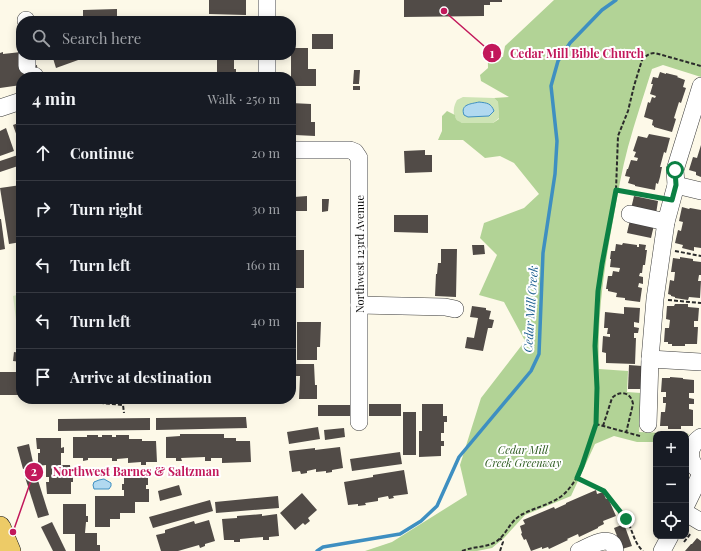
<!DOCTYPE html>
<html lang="en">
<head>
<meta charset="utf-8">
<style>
	:root { --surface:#171b24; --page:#20242c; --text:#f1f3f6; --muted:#9ea1a6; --line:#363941 }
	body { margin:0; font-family:"Playfair Display",serif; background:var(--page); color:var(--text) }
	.controls { position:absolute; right:12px; bottom:12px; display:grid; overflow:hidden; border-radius:8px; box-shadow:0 2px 10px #0003 }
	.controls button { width:36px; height:36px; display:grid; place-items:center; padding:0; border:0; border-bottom:1px solid var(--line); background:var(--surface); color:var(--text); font:20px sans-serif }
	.stop { position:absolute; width:12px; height:12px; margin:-9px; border:3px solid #0b8043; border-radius:50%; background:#fff }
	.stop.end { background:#0b8043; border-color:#fff; box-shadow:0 1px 4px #0008 }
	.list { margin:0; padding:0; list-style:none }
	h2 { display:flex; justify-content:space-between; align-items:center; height:52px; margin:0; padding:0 16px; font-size:17px }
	h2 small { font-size:13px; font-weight:400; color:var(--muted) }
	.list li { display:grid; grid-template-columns:26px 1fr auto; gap:12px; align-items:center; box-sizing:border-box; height:56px; padding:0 16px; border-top:1px solid var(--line) }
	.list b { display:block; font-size:15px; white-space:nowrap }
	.list em { font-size:13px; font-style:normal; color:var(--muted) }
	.icon { flex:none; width:22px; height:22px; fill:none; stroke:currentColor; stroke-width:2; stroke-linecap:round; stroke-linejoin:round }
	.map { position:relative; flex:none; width:701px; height:551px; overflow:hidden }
	.search { position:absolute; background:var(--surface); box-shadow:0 2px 10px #0003; left:16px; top:16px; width:280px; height:44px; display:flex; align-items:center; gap:10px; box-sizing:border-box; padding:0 14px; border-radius:16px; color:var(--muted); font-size:15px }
	.panel { position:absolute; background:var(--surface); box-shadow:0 2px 10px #0003; left:16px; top:72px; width:280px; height:332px; border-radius:16px }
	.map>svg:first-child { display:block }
	.green { fill:#cee4b5 }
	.forest { fill:#b2d396 }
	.pitch { fill:#dfecc6 }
	.water { fill:#b1d9f0; stroke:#3e8fc1 }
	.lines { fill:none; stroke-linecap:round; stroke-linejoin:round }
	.stream { stroke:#3e8fc1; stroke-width:3.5 }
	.building { fill:#514b47 }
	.minor-casing { stroke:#3c3c3c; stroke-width:18 }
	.major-casing { stroke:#1a1a1a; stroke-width:22 }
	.path { stroke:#2b2b2b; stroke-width:2; stroke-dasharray:4 2; stroke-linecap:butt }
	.minor { stroke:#fff; stroke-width:17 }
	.major { stroke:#edcb67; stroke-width:21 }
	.route { stroke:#0b8043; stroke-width:5 }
	.labels { text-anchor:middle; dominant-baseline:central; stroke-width:4; stroke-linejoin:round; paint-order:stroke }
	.street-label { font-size:11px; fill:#090909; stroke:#fff }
	.park-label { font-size:11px; font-style:italic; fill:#2d5b20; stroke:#fff }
	.water-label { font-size:12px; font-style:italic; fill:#1e6090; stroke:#fff }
	.leader { fill:none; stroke:#c2185b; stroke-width:1.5 }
	.callout-dot { fill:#c2185b; stroke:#fff; stroke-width:1.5 }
	.mark-label { font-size:12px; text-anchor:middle; font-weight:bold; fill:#fff }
	.callout-label { font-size:12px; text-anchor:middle; font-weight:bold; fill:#c2185b; stroke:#fff; stroke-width:4; stroke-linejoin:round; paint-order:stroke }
</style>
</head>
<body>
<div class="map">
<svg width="701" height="551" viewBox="0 0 701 551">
	<rect width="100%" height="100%" fill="#fdf9e8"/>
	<path class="green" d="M463 97 494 98 498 102 499 118 493 123H462C452 119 452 109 457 100Z"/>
	<path class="forest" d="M554 0H701V77L663 65 652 69C644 95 635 121 628 147 622 169 618 192 614 215 604 268 597 315 599 369L628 371 627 392 641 393 639 432 689 434 686 438V434H656V442H637L614 436 595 444 571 496 525 515 504 538 492 548 477 551H365L392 542 467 495 460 465 481 398 525 341 504 302 479 295 497 255 480 238 484 223 524 208 539 194 514 163 500 156 485 158 463 140H438L442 131V116L447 111 455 115C455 120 459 121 462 123H493L499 119 498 102 494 98 509 97 481 81 480 75 488 68C488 63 487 60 492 57H503L505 46Z"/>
	<polygon class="pitch" points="21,294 21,328 17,328 13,296"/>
	<g class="water">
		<path d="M479 102C487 103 491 103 494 111L489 116 468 117 464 115C460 104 471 104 479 102Z"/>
		<polygon points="104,479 111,483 111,486 109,489 94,489 93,485 94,482 99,480"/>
	</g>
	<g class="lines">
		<polyline class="stream" points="317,551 323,547 400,534 421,521 437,506 459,457 531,371 539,354 543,253 555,174 557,141 551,86 558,61 570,43 602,10 616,0"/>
	</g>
	<g class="building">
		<polygon points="209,0 246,0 246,15 209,14"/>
		<polygon points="404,0 502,0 502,2 490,2 490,5 484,5 484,16 404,17"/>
		<polygon points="117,9 117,21 83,21 83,10"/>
		<rect x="312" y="34" width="21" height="15"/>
		<polygon points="291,48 308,48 308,69 316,69 316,86 291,86"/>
		<polygon points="3,52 3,54 21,52 24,67 37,65 38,76 21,77 21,85 0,88 0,53"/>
		<polygon points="52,55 92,55 56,68"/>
		<polygon points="217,57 234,57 234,69 236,69 236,77 217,77"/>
		<polygon points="354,70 360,70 359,84 353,84"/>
		<polygon points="660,72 666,74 666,73 678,76 677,77 685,80 683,87 686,88 681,103 679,102 674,118 676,119 672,132 654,127 654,126 652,125 653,120 644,117 648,102 650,103 652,97 655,98 656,96 650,94 653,84 651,84 653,77 658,78"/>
		<rect x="353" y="86" width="7" height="4"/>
		<polygon points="291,103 311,104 311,122 315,122 315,136 295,135 295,118 291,118"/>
		<polygon points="21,122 21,148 13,125"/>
		<polygon points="6,128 14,151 0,156 0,131"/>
		<polygon points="649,134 670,138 666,153 664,152 660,167 662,167 660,177 658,184 656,183 655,190 635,186 635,185 628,183 630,177 625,176 627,169 628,169 631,160 637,161 638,158 634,157 636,152 633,151 638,136 647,138"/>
		<polygon points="701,145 701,177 696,175 696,172 689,170 693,157 697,158"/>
		<polygon points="425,150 425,155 432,155 432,172 405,173 404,151"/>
		<polygon points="21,154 21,165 0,172 0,161"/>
		<polygon points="21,185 21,242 9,244 0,188"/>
		<polygon points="291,195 294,195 294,197 307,196 307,211 291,211"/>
		<polygon points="634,196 658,201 656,214 631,209"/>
		<polygon points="322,199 329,199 328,211 322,212"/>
		<polygon points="682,207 689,209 690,208 701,210 701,248 694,247 694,251 682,248 683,245 675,243 678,230 681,231 683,222 679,221"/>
		<polygon points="394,215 428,215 428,233 394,232"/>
		<polygon points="0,219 1,219 5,249 0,250"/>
		<polygon points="630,220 654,225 651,238 627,233"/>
		<polygon points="623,243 637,245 637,247 639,247 639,244 646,245 645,250 647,250 645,265 643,265 642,273 640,273 639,276 643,277 643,284 639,283 638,287 642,288 640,302 625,300 625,298 616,297 617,293 608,291 608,289 606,289 608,276 612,276 613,271 619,272 620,268 610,267 611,259 610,259 611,251 615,251 616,244 622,245"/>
		<polygon points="472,245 484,245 485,254 473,255"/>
		<polygon points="441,249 457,249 456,297 435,296 436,274 437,274 438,263 441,263"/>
		<rect x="291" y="250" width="13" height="38"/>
		<polygon points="680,257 693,259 693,261 701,262 701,275 699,275 698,281 701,281 700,298 689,297 688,300 675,298 675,297 671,296 671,295 668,294 670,280 674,281 675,272 671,272 673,258 680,259"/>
		<polygon points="675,304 688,304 688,307 699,308 698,321 694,321 694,327 698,327 697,344 685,344 685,346 672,346 672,344 668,344 668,342 664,342 665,328 669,328 670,320 666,319 667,306 674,306"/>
		<polygon points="472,306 486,308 486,310 491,311 489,319 494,320 492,328 488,328 483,351 465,348 467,337 474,338 478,318 470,317"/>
		<polygon points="624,307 640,308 639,323 634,322 634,327 639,328 638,333 634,333 634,338 636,338 635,364 606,363 606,353 602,352 603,336 610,337 610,334 607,334 608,328 604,328 605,312 624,314"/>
		<polygon points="297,322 321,322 320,347 317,347 317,360 297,360"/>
		<polygon points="14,352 21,353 21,362 13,361"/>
		<polygon points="291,364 314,364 315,385 317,385 317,399 299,399 300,376 291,376"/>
		<polygon points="629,365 642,366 641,389 628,389"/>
		<rect x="0" y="372" width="21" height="23"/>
		<polygon points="670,377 683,378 683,379 694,380 694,393 689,393 689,398 694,399 694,404 689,404 689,409 693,410 693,426 681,426 681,429 668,429 668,426 660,426 661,412 665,412 666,403 663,403 663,397 666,397 666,392 661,392 662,378 670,378"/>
		<rect x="369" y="404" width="32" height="12"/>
		<polygon points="422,404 443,404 443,416 447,416 447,422 444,422 444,433 441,433 441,441 444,441 444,446 441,446 441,456 419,457 419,431 422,431"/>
		<rect x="318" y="405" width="34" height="11"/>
		<rect x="403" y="412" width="13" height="43"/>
		<polygon points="246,417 247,428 156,430 156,418"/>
		<polygon points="150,418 150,430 58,431 58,419"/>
		<polygon points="318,427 320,439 289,444 287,432"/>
		<polygon points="344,428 345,437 325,440 324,430"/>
		<polygon points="180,434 224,434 224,438 236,438 236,441 250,441 251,462 222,463 222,458 211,458 211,461 205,461 205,457 181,458 182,461 176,461 176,458 166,458 166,437 180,436"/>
		<polygon points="87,435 98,435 98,437 102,437 102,435 112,435 112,437 116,437 116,435 129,435 129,439 142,439 142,441 156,441 157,462 146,462 146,465 141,465 141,462 128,463 128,458 117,459 117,461 112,461 112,458 88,458 88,460 83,461 83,458 73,458 73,437 87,437"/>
		<polygon points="36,438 61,438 61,448 64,447 64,453 61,453 61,465 70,465 71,476 73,476 73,482 71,482 71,494 47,494 46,482 49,482 49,477 46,477 46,465 38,466 38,453 40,453 40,449 37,449"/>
		<polygon points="29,444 34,467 23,469 17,447"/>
		<polygon points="340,447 343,468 332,470 332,472 326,473 326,471 316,472 316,469 307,471 307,473 301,474 300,471 292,472 289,451 315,448 315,450"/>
		<polygon points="400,452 402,464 352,471 350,459"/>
		<polygon points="404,470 408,494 393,496 394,498 389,499 388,496 378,498 378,501 365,503 366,505 358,506 358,504 348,505 344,482 373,477 373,475"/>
		<polygon points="124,473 148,473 148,485 146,485 146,489 149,489 149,502 135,502 135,513 120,513 120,519 110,519 110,527 95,527 95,496 124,496 124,490 122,490 122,484 124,484"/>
		<polygon points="36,474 49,515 38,518 25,477"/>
		<polygon points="179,485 182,495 160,501 158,491"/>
		<polygon points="596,490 597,494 603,492 606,499 608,498 616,516 603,521 604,524 598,527 598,528 579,537 578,534 567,539 568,540 549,549 548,547 542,549 542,547 531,551 526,539 524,540 521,534 522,533 520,526 525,524 523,520 554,507 555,509 566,504 566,503"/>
		<polygon points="302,493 317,510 308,518 310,521 305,525 303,523 295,530 280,513"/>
		<polygon points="278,496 279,508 216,513 215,502"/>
		<polygon points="210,500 213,511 153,528 149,517"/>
		<polygon points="63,504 86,504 86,516 88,516 88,522 86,522 85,533 97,533 97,545 100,545 100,551 75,551 75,534 63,534"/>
		<polygon points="262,514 262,516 277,514 279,536 269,537 269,540 263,540 263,537 240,539 240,542 234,542 234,540 224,540 222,519 237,518 237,516"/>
		<polygon points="209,520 215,541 205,544 205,546 200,548 199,545 178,551 161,551 156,535 165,533 165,530 194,521 195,524"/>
		<polygon points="52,522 66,551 53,551 41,527"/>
		<polygon points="624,524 632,546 622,549 614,528"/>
		<polygon points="697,538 701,541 701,551 685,551 691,544 692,544"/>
	</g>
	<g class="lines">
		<g class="minor-casing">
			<g id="minor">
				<polyline points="267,0 267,21"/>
				<polyline points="26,21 26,20"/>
				<polyline points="27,55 27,66"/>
				<polyline points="267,55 267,77"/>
				<polyline points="35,77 35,76"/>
				<polyline points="0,108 21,101"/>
				<polyline points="291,150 350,150 355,152 359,158 359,422"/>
				<polyline points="676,185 701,191"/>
				<polyline points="630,214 666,222"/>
				<polyline points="359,305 445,307 455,309"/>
				<polyline points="650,359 701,362"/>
				<polyline points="648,424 650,359 655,299 666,222 676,185 675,170 701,86"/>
				<path d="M701 437C687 447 687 462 701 472"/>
				<polyline points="686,505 701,474"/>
				<polyline points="686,513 701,522"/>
				<path d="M579 551C589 547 613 531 615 551"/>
				<polyline points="662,551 670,536"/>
			</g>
		</g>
		<g class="major-casing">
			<polyline id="major" points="0,527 10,551"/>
		</g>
		<g class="path">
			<polyline points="616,190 659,197"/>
			<polyline points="675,251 701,256"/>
			<polyline points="668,300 701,303"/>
			<polyline points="91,399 91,402 123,405 124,413"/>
			<path d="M603 426 612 398C620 390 631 392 633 404L626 433"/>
			<path d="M640 436 596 424 597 388 595 346 598 291 602 263 616 190 618 136 628 111 634 86 642 60C646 56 649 53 655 53L701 66"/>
			<path d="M577 478 602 489 606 493C613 502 622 511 627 521 633 531 634 543 643 551"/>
			<polyline points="684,542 691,533"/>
			<path d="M462 551C474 546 487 548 497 541 508 533 509 521 523 514 536 507 553 504 564 494 583 476 588 448 596 424"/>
			<polyline points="500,551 503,542 500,538"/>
		</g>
		<use href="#minor" class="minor"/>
		<use href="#major" class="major"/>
	</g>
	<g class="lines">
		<polyline class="route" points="626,519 604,491 577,478 582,466 596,424 597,388 595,346 598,291 602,264 616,190 672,200 676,185 675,170"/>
	</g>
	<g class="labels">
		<g class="street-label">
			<text transform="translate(359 254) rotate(-90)">Northwest 123rd Avenue</text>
		</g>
		<g class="park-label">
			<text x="523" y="449">Cedar Mill<tspan x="523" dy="13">Creek Greenway</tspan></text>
		</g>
		<g class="water-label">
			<text transform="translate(530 309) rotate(-86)">Cedar Mill Creek</text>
		</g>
	</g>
	<path class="leader" d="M444 11L492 53M13 532L34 472"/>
	<g class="callout-dot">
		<circle cx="444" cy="11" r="4"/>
		<circle cx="13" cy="532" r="4"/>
		<circle cx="492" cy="53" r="10"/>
		<circle cx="34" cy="472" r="10"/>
	</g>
	<g class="mark-label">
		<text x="492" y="58">1</text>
		<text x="34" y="476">2</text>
	</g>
	<g class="callout-label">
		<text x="577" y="58">Cedar Mill Bible Church</text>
		<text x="136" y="476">Northwest Barnes &amp; Saltzman</text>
	</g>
</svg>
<div class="controls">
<button>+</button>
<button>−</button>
<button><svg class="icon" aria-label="locate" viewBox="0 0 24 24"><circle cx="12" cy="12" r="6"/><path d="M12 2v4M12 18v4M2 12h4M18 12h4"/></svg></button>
</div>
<div class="stop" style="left:675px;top:170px"></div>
<div class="stop end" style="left:626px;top:519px"></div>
<div class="search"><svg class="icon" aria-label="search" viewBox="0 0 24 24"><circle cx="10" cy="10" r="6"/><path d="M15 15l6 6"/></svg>Search here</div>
<section class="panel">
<h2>4 min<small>Walk · 250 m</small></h2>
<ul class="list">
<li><svg class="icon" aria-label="ahead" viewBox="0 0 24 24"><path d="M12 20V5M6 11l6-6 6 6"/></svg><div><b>Continue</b></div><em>20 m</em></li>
<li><svg class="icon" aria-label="right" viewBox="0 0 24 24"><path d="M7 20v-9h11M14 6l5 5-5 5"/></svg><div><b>Turn right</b></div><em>30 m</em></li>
<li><svg class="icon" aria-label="left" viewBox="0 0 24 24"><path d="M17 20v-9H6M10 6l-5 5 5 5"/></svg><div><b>Turn left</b></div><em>160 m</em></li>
<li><svg class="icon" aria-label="left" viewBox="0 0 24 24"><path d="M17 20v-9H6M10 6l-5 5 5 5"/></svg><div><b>Turn left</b></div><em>40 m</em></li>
<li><svg class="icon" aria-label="arrive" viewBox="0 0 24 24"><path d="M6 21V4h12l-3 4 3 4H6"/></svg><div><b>Arrive at destination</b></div></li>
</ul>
</section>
</div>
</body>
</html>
